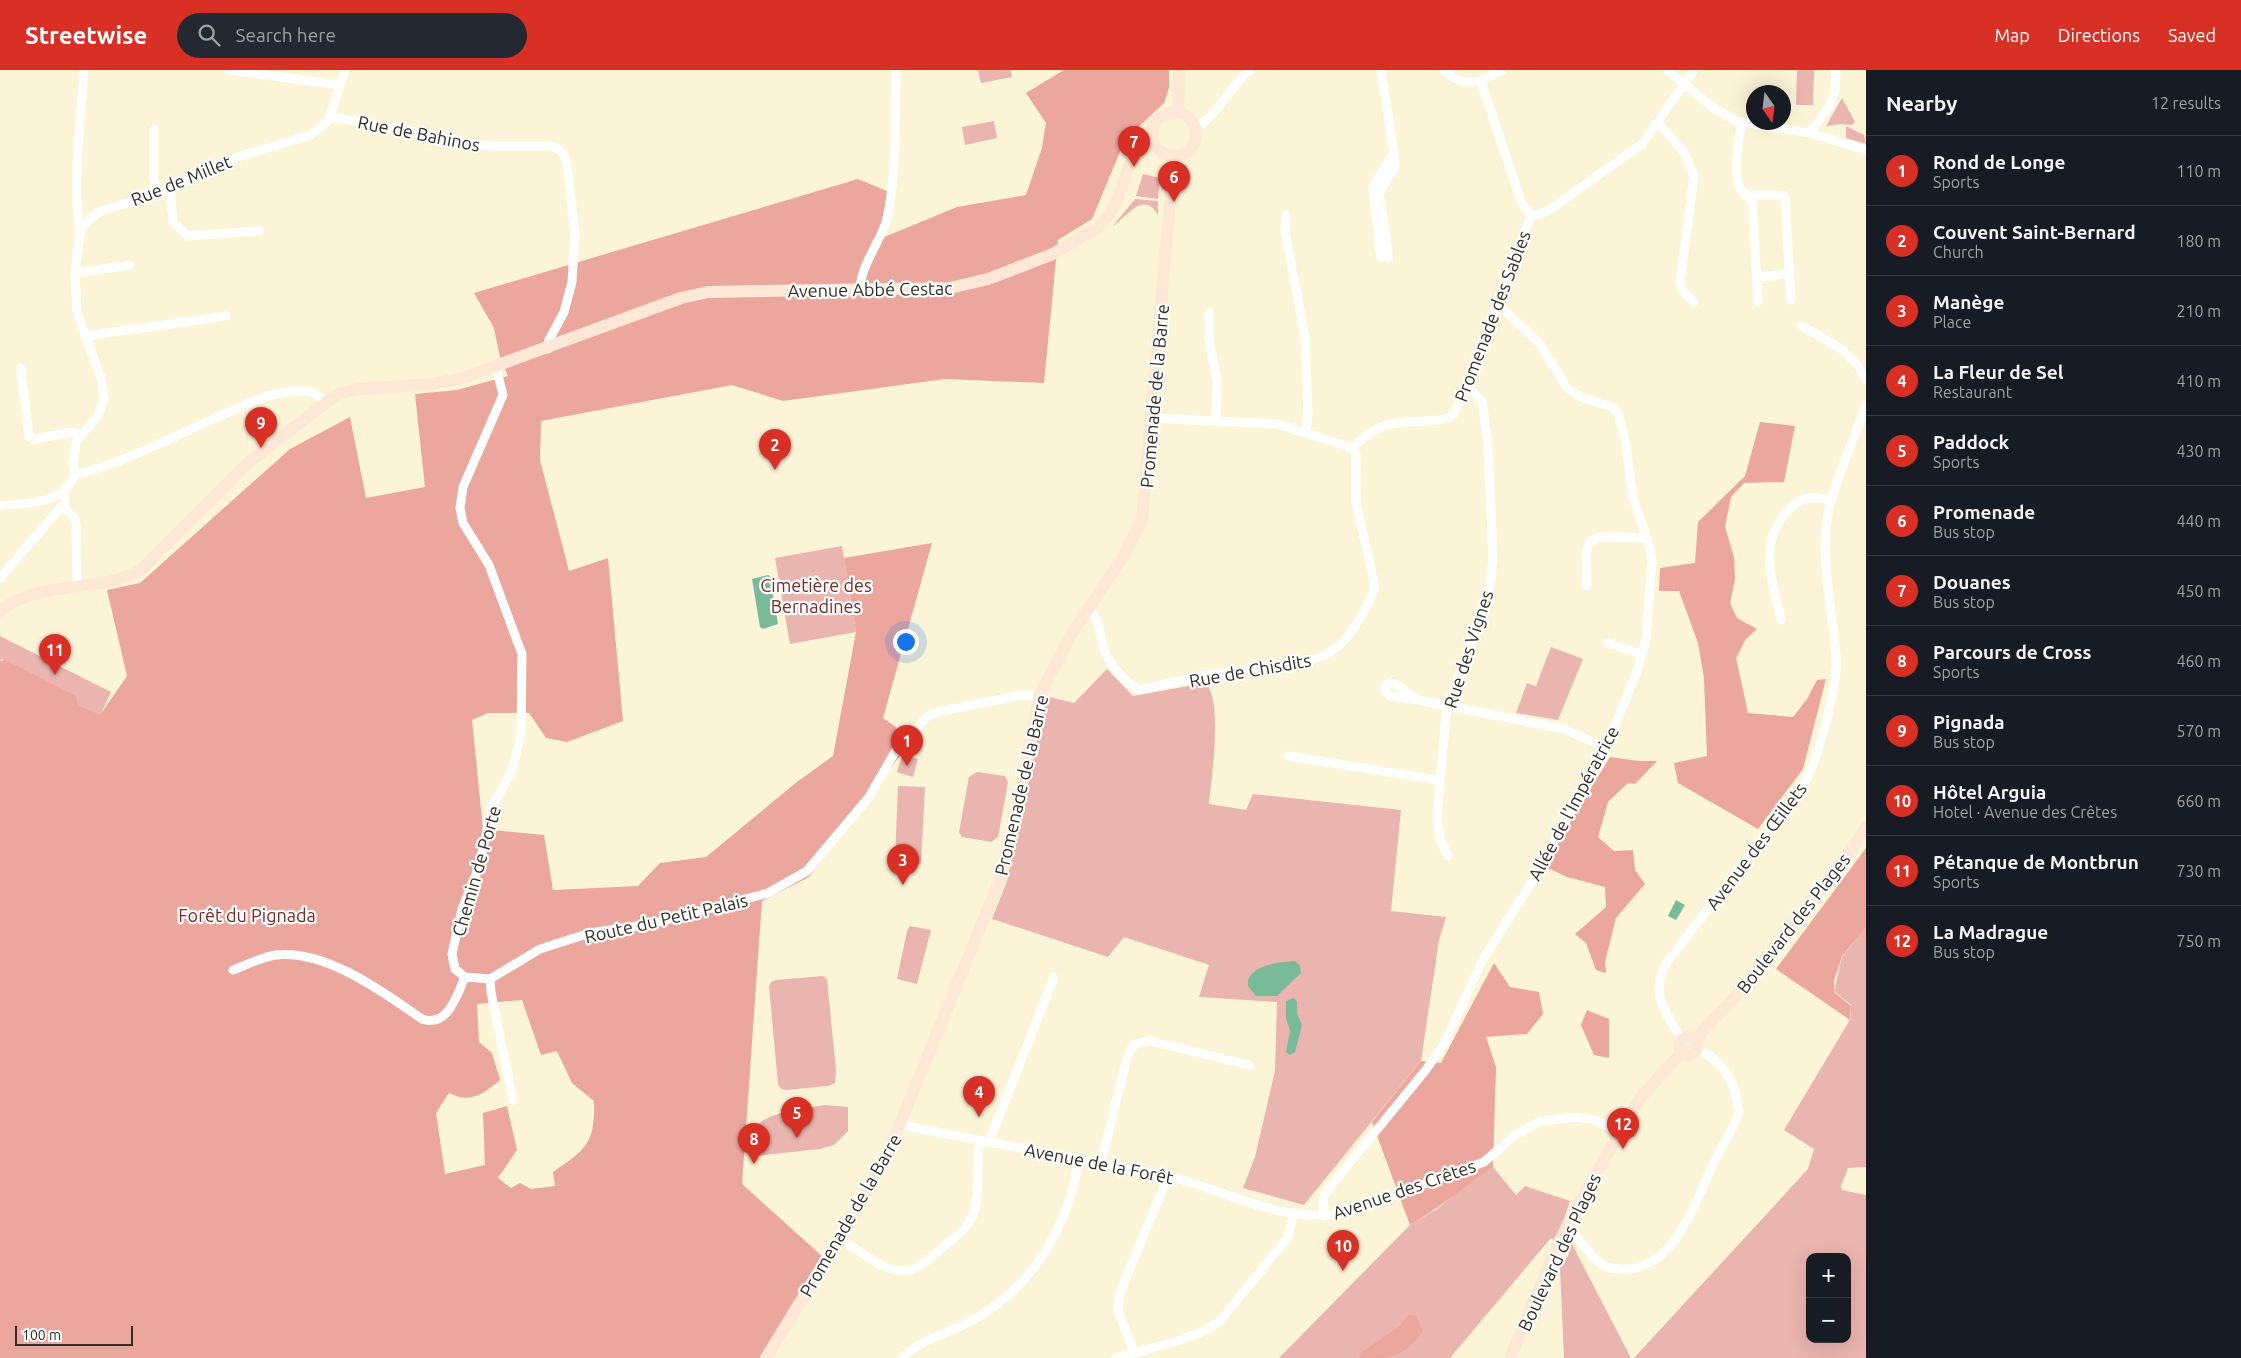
<!DOCTYPE html>
<html lang="en">
<head>
<meta charset="utf-8">
<style>
	:root { --surface:#171b24; --page:#242831; --text:#f1f3f6; --muted:#9ea1a6; --line:#363941; --accent:#d93025 }
	body { margin:0; font-family:Ubuntu,sans-serif; background:var(--page); color:var(--text) }
	.controls { position:absolute; right:15px; bottom:15px; display:grid; overflow:hidden; border-radius:10px; box-shadow:0 5px 20px #0002 }
	.controls button { width:45px; height:45px; display:grid; place-items:center; padding:0; border:0; border-bottom:1px solid var(--line); background:var(--surface); color:var(--text); font:25px sans-serif }
	.compass { position:absolute; left:1746px; top:15px; width:45px; height:45px; border-radius:50%; background:var(--surface); box-shadow:0 5px 20px #0002; rotate:166deg }
	.scale { position:absolute; left:15px; bottom:12px; width:118px; box-sizing:border-box; padding-left:5px; border:2px solid #302d22; border-top:0; font-size:14px; line-height:18px; white-space:nowrap; color:#302d22; -webkit-text-stroke:4px #fff; paint-order:stroke }
	.you { position:absolute; left:905px; top:571px; width:18px; height:18px; margin:-12px; border:4px solid #fff; border-radius:50%; background:#1a73e8; box-shadow:0 0 0 8px #1a73e833 }
	.badge { display:grid; place-items:center; width:32px; height:32px; border-radius:50%; background:var(--accent); color:#fff; font-size:16px; font-weight:700 }
	.pin { position:absolute; translate:-50% -41px; filter:drop-shadow(0 1px 2px #0008) }
	.pin::after { content:''; position:absolute; top:26px; width:18px; height:15px; background:inherit; clip-path:polygon(0 0,100% 0,50% 100%) }
	.list { margin:0; padding:0; list-style:none }
	h2 { display:flex; justify-content:space-between; align-items:center; height:65px; margin:0; padding:0 20px; font-size:21px }
	h2 small { font-size:16px; font-weight:400; color:var(--muted) }
	.list li { display:grid; grid-template-columns:32px 1fr auto; gap:15px; align-items:center; box-sizing:border-box; height:70px; padding:0 20px; border-top:1px solid var(--line) }
	.list b { display:block; font-size:19px; white-space:nowrap }
	.list p { margin:0; font-size:16px; white-space:nowrap; color:var(--muted) }
	.list em { font-size:16px; font-style:normal; color:var(--muted) }
	.icon { flex:none; width:28px; height:28px; fill:none; stroke:currentColor; stroke-width:2; stroke-linecap:round; stroke-linejoin:round }
	.map { position:relative; flex:none; width:1866px; height:1288px; overflow:hidden }
	header { display:flex; align-items:center; gap:30px; box-sizing:border-box; height:70px; padding:0 25px; background:var(--accent); color:#fff }
	header strong { font-size:24px }
	nav { display:flex; gap:28px; margin-inline-start:auto; font-size:18px }
	.search { width:350px; height:45px; background:var(--page); display:flex; align-items:center; gap:12px; box-sizing:border-box; padding:0 18px; border-radius:28px; color:var(--muted); font-size:19px }
	main { display:flex }
	aside { flex:1; background:var(--surface) }
	.map>svg:first-child { display:block }
	.green { fill:#e9b5ae; fill-rule:evenodd }
	.forest { fill:#eba69d; fill-rule:evenodd }
	.water { fill:#79bb99 }
	.lines { fill:none; stroke-linecap:round; stroke-linejoin:round }
	.street { stroke:#fff; stroke-width:9 }
	.secondary { stroke:#fde8d6; stroke-width:12 }
	.labels { text-anchor:middle; dominant-baseline:central; stroke-width:4.5; stroke-linejoin:round; paint-order:stroke }
	.street-label { font-size:18px; fill:#302d22; stroke:#fff }
	.park-label { font-size:18px; fill:#7a2923; stroke:#fff }
</style>
</head>
<body>
<header>
<strong>Streetwise</strong>
<div class="search"><svg class="icon" aria-label="search" viewBox="0 0 24 24"><circle cx="10" cy="10" r="6"/><path d="M15 15l6 6"/></svg>Search here</div>
<nav><a>Map</a><a>Directions</a><a>Saved</a></nav>
</header>
<main>
<div class="map">
<svg width="1866" height="1288" viewBox="0 0 1866 1288">
	<rect width="100%" height="100%" fill="#fcf4d7"/>
	<g class="green">
		<polygon points="978,0 1011,0 1012,7 981,13"/>
		<polygon points="1797,0 1814,0 1813,35 1796,35"/>
		<polygon points="1842,28 1855,52 1851,55 1840,54 1826,56"/>
		<polygon points="994,51 997,68 965,75 962,57"/>
		<polygon points="1846,56 1864,65 1866,74 1846,68"/>
		<polygon points="1143,104 1160,108 1158,129 1136,126"/>
		<path d="M1135 129 1158 131V145C1143 119 1126 148 1113 156Z"/>
		<polygon points="842,476 856,562 790,574 775,488"/>
		<polygon points="0,566 111,622 100,646 78,635 2,589 0,591"/>
		<polygon points="1551,577 1583,589 1558,650 1516,643 1527,613 1536,616"/>
		<path d="M1107 599 1133 626 1205 613C1224 631 1211 708 1209 734L1246 740 1253 724 1401 740 1391 841 1446 847 1439 870 1421 991 1304 1135 1243 1118 1255 1087 1275 1001 1277 932 1199 927 1209 895 1124 867 1108 887 992 849 1007 811 1046 626 1074 633Z"/>
		<polygon points="902,685 918,689 913,707 897,702"/>
		<polygon points="977,702 1005,706 1008,712 998,767 991,772 962,767 959,762 969,707"/>
		<polygon points="898,716 925,717 921,793 917,795 898,794 895,790"/>
		<polygon points="910,856 931,860 917,914 897,909 907,861"/>
		<path d="M1866 856V1097L1848 1098 1841 1116 1842 1120 1866 1125V1288H1634L1808 1099 1814 1079 1784 1060 1851 948V935L1834 921 1842 887ZM1810 1187H1847V1269H1810Z"/>
		<polygon points="823,906 827,909 836,1000 835,1013 828,1016 786,1020 781,1019 778,1014 769,916 771,912 776,910"/>
		<path d="M825 1035 848 1037V1061L834 1075 820 1079 756 1086C733 1043 798 1040 825 1035Z"/>
		<polygon points="1493,1097 1516,1125 1525,1116 1570,1131 1564,1149 1573,1176 1631,1288 1564,1288 1560,1198 1569,1184 1551,1168 1450,1288 1279,1288 1410,1155 1437,1139 1462,1118"/>
	</g>
	<g class="forest">
		<path d="M1064 0H1169V18L1164 33 1125 70 1092 149 1058 170 1044 313 945 309 783 331 732 315 541 351 540 390 569 501 608 488 623 651 567 672 546 668 529 643H488L472 650 483 759 544 765 553 820 638 816 660 793 706 787 797 712 833 686 856 562 844 488 932 473 883 648 896 657 902 683 809 807 762 831 742 1114 824 1188 767 1288H0V591L5 590 76 626 78 635 100 645 127 606 107 520 140 513 290 379 350 347 366 428 425 417 415 324 457 320 508 306 500 287 494 258 474 223 858 109 889 122 877 170 957 137 1026 125 1042 78 1046 53 1026 23ZM522 930 541 985 557 981 572 1013 594 1031C595 1073 587 1079 553 1102L555 1116 531 1119 520 1113 511 1118 498 1108 517 1080 507 1036 483 1043 485 1095 445 1104 436 1043 449 1023C471 1034 483 1024 500 1010L492 983 479 972 477 934Z"/>
		<polygon points="1760,352 1795,356 1784,412 1744,413 1731,427 1725,457 1734,487 1735,509 1730,533 1737,548 1757,559 1746,569 1736,588 1748,643 1793,647 1807,629 1817,610 1826,609 1803,699 1758,759 1678,713 1674,693 1707,686 1704,608 1698,573 1679,521 1659,521 1660,498 1695,493 1698,452 1745,406"/>
		<polygon points="1610,687 1639,691 1657,691 1635,714 1628,713 1608,732 1598,767 1614,781 1633,780 1635,800 1645,814 1616,848 1605,892 1606,903 1596,900 1586,873 1575,864 1606,837 1605,817 1567,807 1548,798 1554,779"/>
		<polygon points="1866,778 1866,857 1842,886 1834,911 1834,922 1851,936 1850,950 1776,899"/>
		<path d="M1494 893 1510 917 1539 922 1543 944 1527 964 1486 967 1496 997 1493 1097C1465 1116 1439 1138 1410 1155L1372 1052 1421 991 1441 993Z"/>
		<polygon points="1587,940 1609,949 1609,988 1594,985 1581,955"/>
		<path d="M1408 1245 1416 1246 1423 1262C1401 1288 1394 1288 1358 1288L1362 1282 1400 1256Z"/>
	</g>
	<g class="water">
		<polygon points="768,505 770,506 778,554 763,559 760,557 752,509"/>
		<polygon points="1676,830 1685,835 1676,850 1668,846"/>
		<path d="M1295 891 1300 896 1301 903 1277 926H1256L1248 916V910C1254 894 1280 892 1295 891Z"/>
		<polygon points="1293,928 1297,931 1297,944 1302,955 1295,982 1290,985 1286,982 1290,961 1286,948 1286,931"/>
	</g>
	<g class="lines">
		<g class="street">
			<polyline points="229,0 340,15"/>
			<polyline points="1381,0 1394,84 1377,108 1373,118 1381,188"/>
			<path d="M1444 0C1463 20 1481 12 1502 0"/>
			<polyline points="1667,0 1712,37 1736,51 1810,63 1866,80"/>
			<polyline points="1481,12 1521,131 1531,146"/>
			<path d="M330 47 408 60 464 74 489 76H551C562 80 565 84 567 95L575 164 572 212 564 242 549 270 548 279"/>
			<polyline points="1658,53 1684,82 1694,106 1680,213 1683,221 1694,232"/>
			<path d="M1742 53C1738 69 1731 110 1743 123 1745 126 1749 128 1752 130L1758 232"/>
			<polyline points="154,59 154,110 158,124"/>
			<path d="M1195 59C1219 44 1229 17 1250 0"/>
			<polyline points="1810,63 1830,35 1835,22 1836,0"/>
			<polyline points="170,118 173,152 188,166 260,161"/>
			<polyline points="1745,125 1783,125 1785,128 1791,230"/>
			<polyline points="1286,145 1285,161 1305,267 1308,344 1306,362"/>
			<path d="M80 162C72 115 81 49 84 0"/>
			<polyline points="1389,188 1379,123 1395,97 1394,84"/>
			<polyline points="75,203 130,195"/>
			<polyline points="1758,207 1789,204"/>
			<path d="M861 221C857 201 882 169 887 149 897 100 895 49 896 0"/>
			<polyline points="1209,243 1209,270 1217,311 1216,349"/>
			<path d="M1801 256C1826 269 1854 282 1866 310"/>
			<polyline points="86,266 226,246"/>
			<polyline points="21,298 29,367 34,369 72,362 81,365"/>
			<path d="M1152 348 1277 354 1353 378C1386 342 1407 357 1449 348L1455 342 1466 316 1531 146 1548 141 1642 74 1694 0"/>
			<polyline points="75,405 73,393 76,372 97,347 104,330 102,311 77,242 75,203 80,162 91,148 101,141 158,124 228,90 311,65 329,50 345,0"/>
			<path d="M0 436C31 432 59 436 75 405 122 393 165 371 209 351 236 339 262 325 291 321 305 319 317 323 327 332"/>
			<polyline points="62,436 74,447 76,454 77,515"/>
			<polyline points="0,508 65,432 64,422"/>
			<polyline points="1587,516 1586,482 1591,471 1601,467 1647,468"/>
			<path d="M1089 537C1101 551 1099 566 1105 582 1110 595 1127 614 1139 620L1203 606 1315 589C1345 581 1363 547 1374 520V511L1356 432V385L1353 378"/>
			<path d="M1781 550C1773 512 1757 476 1786 443 1791 436 1799 430 1808 428 1815 427 1824 429 1832 430"/>
			<polyline points="1607,573 1642,584"/>
			<polyline points="1418,630 1395,614 1389,613 1385,617 1385,622 1391,626 1418,630 1564,659 1606,678"/>
			<polyline points="1288,686 1439,710"/>
			<polyline points="1448,786 1440,769 1437,745 1447,635 1480,553 1489,524 1493,489 1488,375 1482,331 1466,316"/>
			<path d="M233 900C246 895 262 887 276 885 327 880 383 922 422 949 448 958 457 925 465 907L490 909"/>
			<polyline points="465,907 455,899 452,884 462,839 479,797 492,737 512,701 521,665 522,584 489,495 463,453 460,438 463,417 503,325 496,297"/>
			<path d="M1682 969C1665 941 1649 925 1667 892L1803 717C1817 691 1839 615 1836 586 1833 543 1822 500 1826 457 1829 422 1854 371 1866 335"/>
			<polyline points="513,1030 491,922 490,909 540,879 590,863 651,854 768,823 807,801 869,727 895,682 928,646 942,641 1022,625 1039,626"/>
			<path d="M901 1053 915 1058 1168 1106C1229 1121 1289 1159 1354 1140L1484 1092 1515 1065 1541 1051 1575 1047 1591 1049 1608 1056 1619 1064"/>
			<polyline points="989,1072 1054,907"/>
			<polyline points="1101,1093 1127,988 1134,974 1150,971 1249,995"/>
			<polyline points="1324,1146 1323,1129 1326,1122 1425,1001 1444,974 1482,891 1528,818 1606,678 1636,604 1646,570 1652,490 1649,475 1633,427 1625,370 1618,344 1612,337 1581,327 1567,318 1540,274 1498,234"/>
			<path d="M1566 1157C1582 1167 1592 1194 1610 1198 1673 1210 1694 1133 1715 1090 1720 1079 1737 1053 1739 1042 1739 1039 1737 1034 1737 1031 1733 1007 1720 989 1697 979"/>
			<path d="M839 1168C860 1180 892 1212 917 1197 927 1192 936 1183 944 1176 956 1167 969 1157 974 1142 981 1119 975 1094 980 1070"/>
			<polyline points="1134,1282 1118,1241 1119,1225 1168,1106"/>
			<path d="M902 1288C922 1268 948 1264 973 1250 1033 1217 1068 1157 1079 1089"/>
			<path d="M1116 1288C1151 1277 1191 1272 1221 1250L1288 1167 1293 1145"/>
		</g>
		<g class="secondary">
			<circle cx="1174" cy="64" r="22"/>
			<polyline points="1178,43 1179,0"/>
			<path d="M0 541C44 507 98 525 141 500L248 393 327 332 339 324 358 319 433 314 460 309 681 228 708 222 950 218 988 209 1053 184 1097 158 1109 145 1116 132 1132 88 1153 73"/>
			<circle cx="1688" cy="976" r="9"/>
			<polyline points="1695,969 1736,926 1848,784 1866,757"/>
			<polyline points="766,1288 856,1141 888,1083 1001,807 1026,697 1039,626 1072,563 1123,487 1142,449 1174,86"/>
			<polyline points="1510,1288 1555,1181 1579,1132 1641,1027 1682,982"/>
		</g>
	</g>
	<g class="labels">
		<g class="street-label">
			<text transform="translate(419 63) rotate(11)">Rue de Bahinos</text>
			<text transform="translate(181 110) rotate(-22)">Rue de Millet</text>
			<text transform="translate(870 219) rotate(-1)">Avenue Abbé Cestac</text>
			<text transform="translate(1492 246) rotate(-69)">Promenade des Sables</text>
			<text transform="translate(1154 326) rotate(-85)">Promenade de la Barre</text>
			<text transform="translate(1468 579) rotate(-72)">Rue des Vignes</text>
			<text transform="translate(1250 600) rotate(-10)">Rue de Chisdits</text>
			<text transform="translate(1021 715) rotate(-77)">Promenade de la Barre</text>
			<text transform="translate(1573 733) rotate(-62)">Allée de l'Impératrice</text>
			<text transform="translate(1756 776) rotate(-53)">Avenue des Œillets</text>
			<text transform="translate(476 801) rotate(-74)">Chemin de Porte</text>
			<text transform="translate(666 848) rotate(-13)">Route du Petit Palais</text>
			<text transform="translate(1793 853) rotate(-52)">Boulevard des Plages</text>
			<text transform="translate(1099 1093) rotate(11)">Avenue de la Forêt</text>
			<text transform="translate(1404 1119) rotate(-19)">Avenue des Crêtes</text>
			<text transform="translate(850 1145) rotate(-60)">Promenade de la Barre</text>
			<text transform="translate(1559 1182) rotate(-65)">Boulevard des Plages</text>
		</g>
		<g class="park-label">
			<text x="816" y="515">Cimetière des<tspan x="816" dy="21">Bernadines</tspan></text>
			<text x="247" y="845">Forêt du Pignada</text>
		</g>
	</g>
</svg>
<div class="controls">
<button>+</button>
<button>−</button>
</div>
<svg class="compass" viewBox="-18 -18 36 36"><path d="M0-13l5 13h-10z" fill="#e53935"/><path d="M0 13l5-13h-10z" fill="#9ea1a6"/></svg>
<div class="scale">100 m</div>
<div class="you"></div>
<div class="pin badge" style="left:907px;top:696px">1</div>
<div class="pin badge" style="left:775px;top:400px">2</div>
<div class="pin badge" style="left:903px;top:815px">3</div>
<div class="pin badge" style="left:979px;top:1047px">4</div>
<div class="pin badge" style="left:797px;top:1068px">5</div>
<div class="pin badge" style="left:1174px;top:132px">6</div>
<div class="pin badge" style="left:1134px;top:97px">7</div>
<div class="pin badge" style="left:754px;top:1094px">8</div>
<div class="pin badge" style="left:261px;top:378px">9</div>
<div class="pin badge" style="left:1343px;top:1201px">10</div>
<div class="pin badge" style="left:55px;top:605px">11</div>
<div class="pin badge" style="left:1623px;top:1079px">12</div>
</div>
<aside>
<h2>Nearby<small>12 results</small></h2>
<ul class="list">
<li><span class="badge">1</span><div><b>Rond de Longe</b><p>Sports</p></div><em>110 m</em></li>
<li><span class="badge">2</span><div><b>Couvent Saint-Bernard</b><p>Church</p></div><em>180 m</em></li>
<li><span class="badge">3</span><div><b>Manège</b><p>Place</p></div><em>210 m</em></li>
<li><span class="badge">4</span><div><b>La Fleur de Sel</b><p>Restaurant</p></div><em>410 m</em></li>
<li><span class="badge">5</span><div><b>Paddock</b><p>Sports</p></div><em>430 m</em></li>
<li><span class="badge">6</span><div><b>Promenade</b><p>Bus stop</p></div><em>440 m</em></li>
<li><span class="badge">7</span><div><b>Douanes</b><p>Bus stop</p></div><em>450 m</em></li>
<li><span class="badge">8</span><div><b>Parcours de Cross</b><p>Sports</p></div><em>460 m</em></li>
<li><span class="badge">9</span><div><b>Pignada</b><p>Bus stop</p></div><em>570 m</em></li>
<li><span class="badge">10</span><div><b>Hôtel Arguia</b><p>Hotel · Avenue des Crêtes</p></div><em>660 m</em></li>
<li><span class="badge">11</span><div><b>Pétanque de Montbrun</b><p>Sports</p></div><em>730 m</em></li>
<li><span class="badge">12</span><div><b>La Madrague</b><p>Bus stop</p></div><em>750 m</em></li>
</ul>
</aside>
</main>
</body>
</html>
